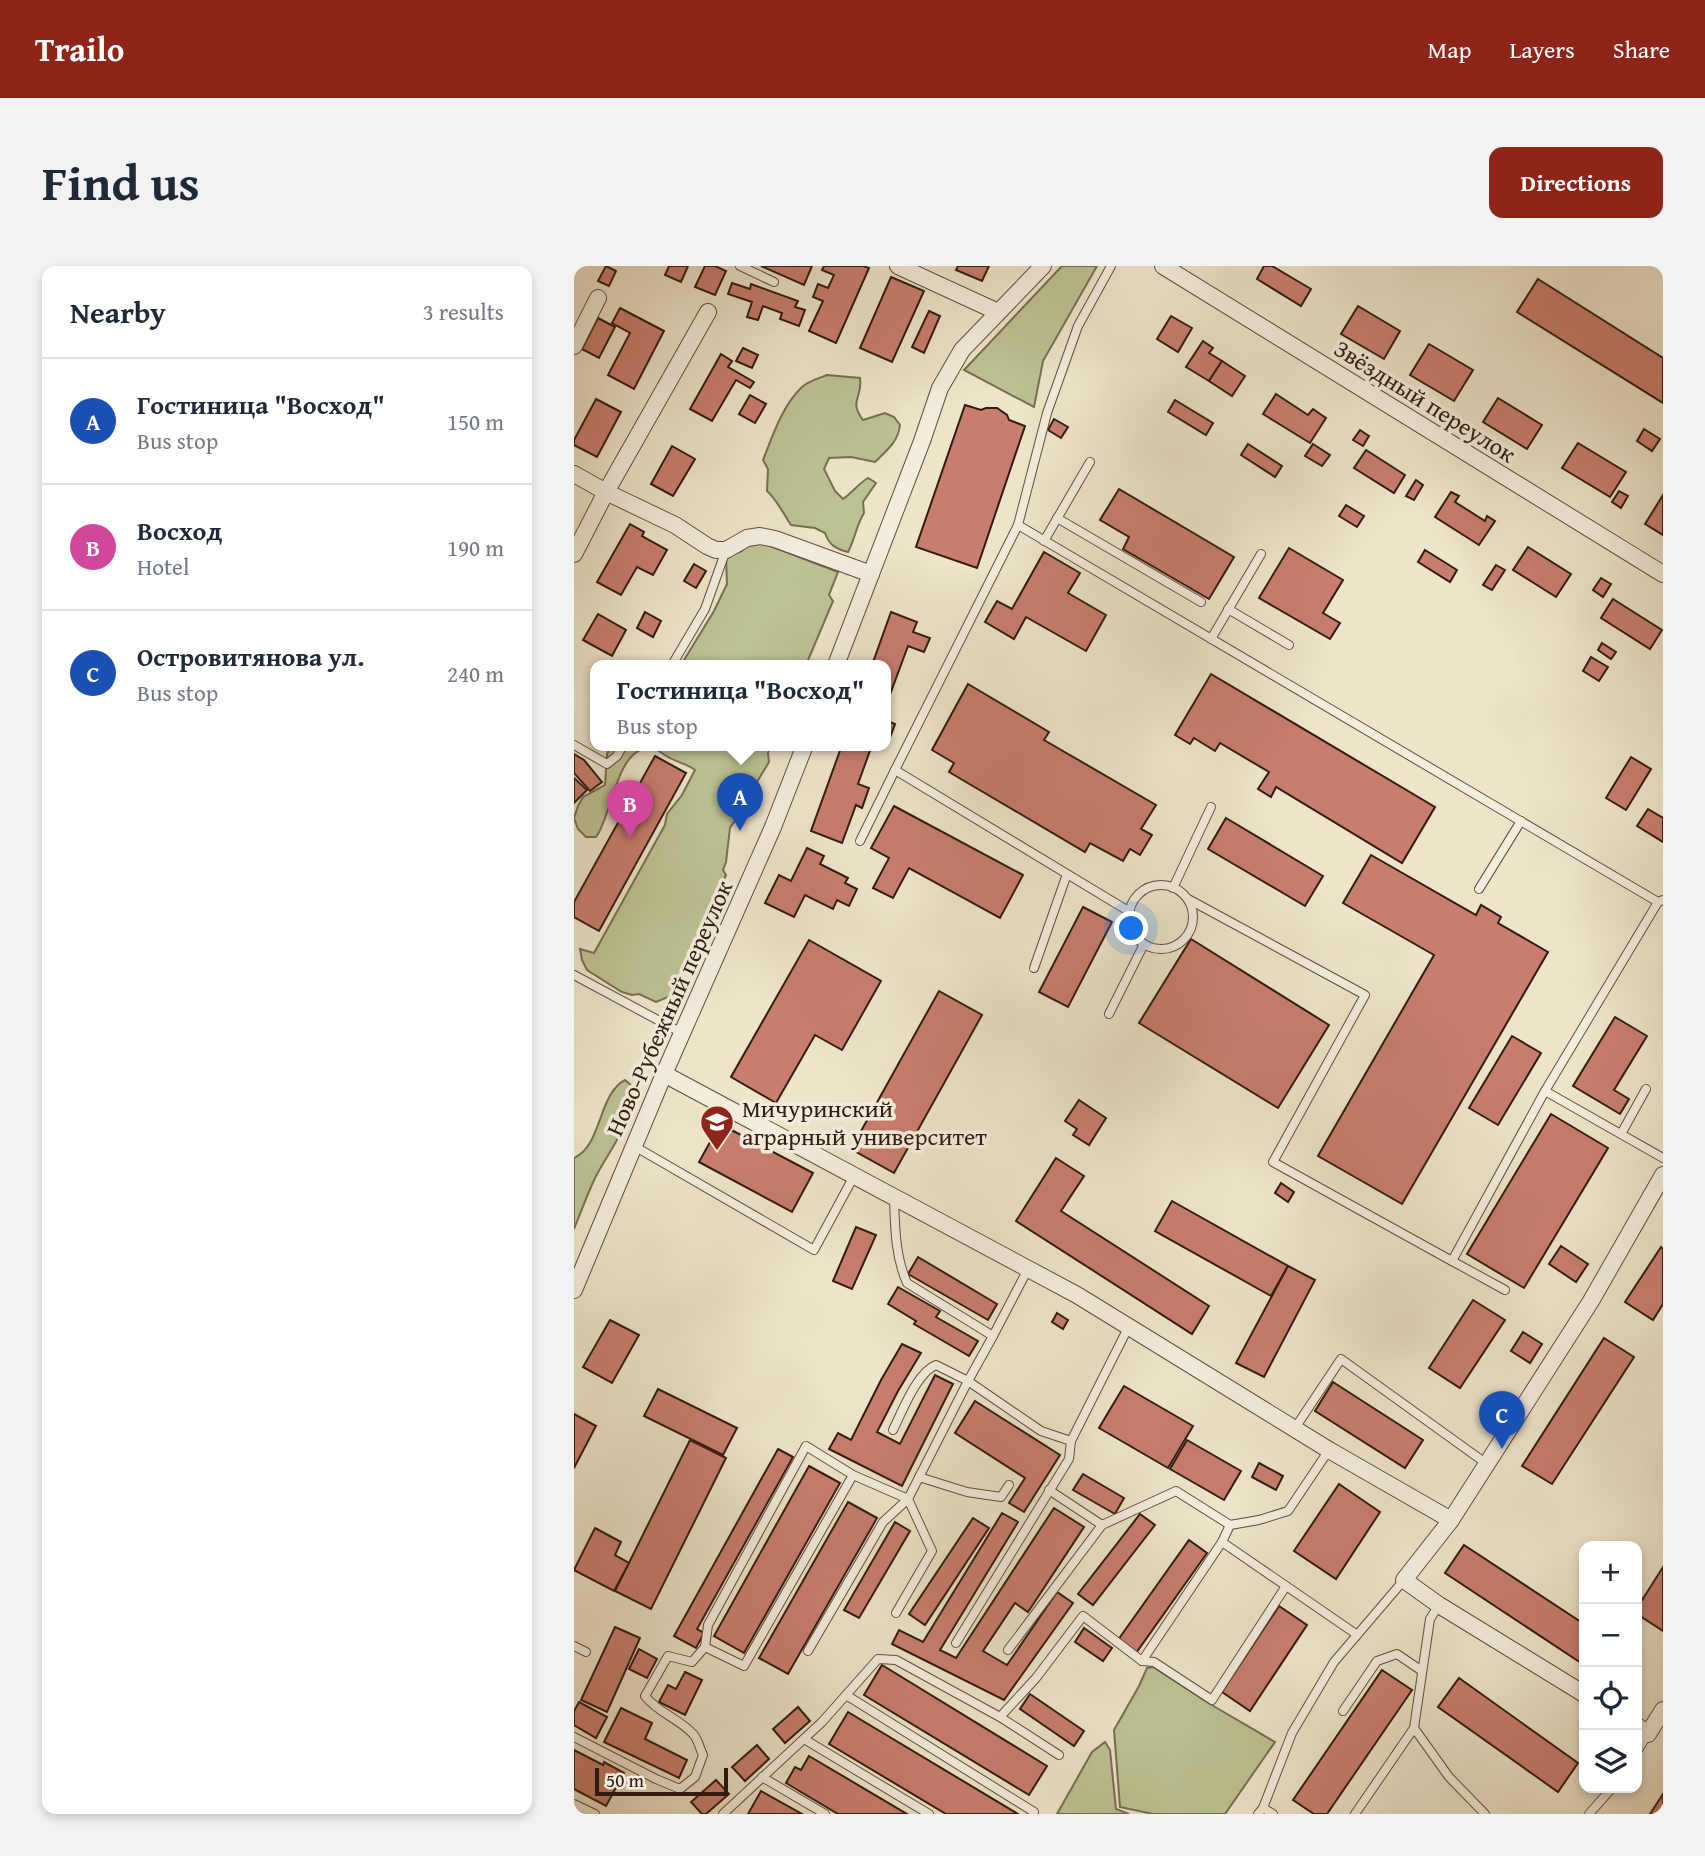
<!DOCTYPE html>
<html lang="en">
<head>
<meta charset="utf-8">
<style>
	:root { --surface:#fff; --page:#f2f2f3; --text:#1f2937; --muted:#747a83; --line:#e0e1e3; --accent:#8f2418 }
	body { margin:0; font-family:"Gentium Book Plus",serif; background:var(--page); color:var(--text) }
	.controls { position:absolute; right:21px; bottom:21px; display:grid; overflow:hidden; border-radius:14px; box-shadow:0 4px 10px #0003 }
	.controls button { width:63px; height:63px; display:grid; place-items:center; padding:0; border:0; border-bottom:2px solid var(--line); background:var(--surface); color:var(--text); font:35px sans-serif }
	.scale { position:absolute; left:21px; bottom:18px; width:133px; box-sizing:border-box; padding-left:7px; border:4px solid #321c11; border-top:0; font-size:19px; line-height:24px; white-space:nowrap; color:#321c11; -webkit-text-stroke:5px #f3eddd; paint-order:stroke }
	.you { position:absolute; left:558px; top:663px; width:24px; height:24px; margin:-18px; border:5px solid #fff; border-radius:50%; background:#1a73e8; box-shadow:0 0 0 10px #1a73e833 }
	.badge { display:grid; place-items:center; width:46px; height:46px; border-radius:50%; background:var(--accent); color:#fff; font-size:23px; font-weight:700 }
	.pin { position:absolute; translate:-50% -58px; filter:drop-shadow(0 2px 4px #0008) }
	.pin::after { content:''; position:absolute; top:37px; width:24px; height:21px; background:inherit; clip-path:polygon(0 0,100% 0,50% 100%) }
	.popup { position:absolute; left:16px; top:394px; width:301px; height:91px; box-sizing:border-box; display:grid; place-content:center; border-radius:14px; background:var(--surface); filter:drop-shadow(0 2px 5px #0005); font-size:23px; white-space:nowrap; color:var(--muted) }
	.popup b { font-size:26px; color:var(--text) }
	.popup::after { content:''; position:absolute; left:50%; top:100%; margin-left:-14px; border:14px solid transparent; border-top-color:var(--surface) }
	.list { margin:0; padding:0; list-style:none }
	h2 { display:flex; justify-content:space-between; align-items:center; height:91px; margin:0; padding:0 28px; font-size:30px }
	h2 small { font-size:23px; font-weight:400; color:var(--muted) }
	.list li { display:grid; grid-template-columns:46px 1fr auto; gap:21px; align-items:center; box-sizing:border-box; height:126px; padding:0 28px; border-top:2px solid var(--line) }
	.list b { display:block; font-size:26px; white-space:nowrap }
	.list p { margin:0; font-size:23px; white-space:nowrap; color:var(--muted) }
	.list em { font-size:23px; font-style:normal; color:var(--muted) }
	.icon { flex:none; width:38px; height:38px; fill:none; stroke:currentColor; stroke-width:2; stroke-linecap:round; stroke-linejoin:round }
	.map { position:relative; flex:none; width:1089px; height:1548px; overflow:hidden; border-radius:14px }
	header { display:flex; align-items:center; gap:42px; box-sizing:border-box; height:98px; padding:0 35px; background:var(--accent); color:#fff }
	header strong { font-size:33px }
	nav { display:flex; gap:38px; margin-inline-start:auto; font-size:24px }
	.intro { display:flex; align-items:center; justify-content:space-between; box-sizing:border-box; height:168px; padding:0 42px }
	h1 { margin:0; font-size:49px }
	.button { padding:18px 32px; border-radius:14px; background:var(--accent); color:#fff; font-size:24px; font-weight:700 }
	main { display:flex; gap:42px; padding:0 42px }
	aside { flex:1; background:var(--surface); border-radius:14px; box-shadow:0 4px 10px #0003 }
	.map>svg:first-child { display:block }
	.green { fill:#bdc293; stroke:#786f52; stroke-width:2 }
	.building { fill:#c87d6e; stroke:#321c11; stroke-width:2 }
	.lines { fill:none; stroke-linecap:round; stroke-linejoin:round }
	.lane-casing { stroke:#614e3f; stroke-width:10 }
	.street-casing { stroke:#614e3f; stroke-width:18 }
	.lane { stroke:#f3eddd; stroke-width:8 }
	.street { stroke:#f3eddd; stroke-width:16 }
	.labels { text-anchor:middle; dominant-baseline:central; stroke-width:7; stroke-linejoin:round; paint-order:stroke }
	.street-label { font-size:24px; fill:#321c11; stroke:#f3eddd }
	.poi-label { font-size:24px; fill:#321c11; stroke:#f3eddd; text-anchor:start }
</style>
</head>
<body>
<header>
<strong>Trailo</strong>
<nav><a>Map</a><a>Layers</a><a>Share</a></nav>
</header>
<div class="intro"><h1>Find us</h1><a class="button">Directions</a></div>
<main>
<aside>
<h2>Nearby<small>3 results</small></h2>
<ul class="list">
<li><span class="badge" style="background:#1a4fb4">A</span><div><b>Гостиница &quot;Восход&quot;</b><p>Bus stop</p></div><em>150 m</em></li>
<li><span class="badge" style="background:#d1479c">B</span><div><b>Восход</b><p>Hotel</p></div><em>190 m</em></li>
<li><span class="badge" style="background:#1a4fb4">C</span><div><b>Островитянова ул.</b><p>Bus stop</p></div><em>240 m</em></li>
</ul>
</aside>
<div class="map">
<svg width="1089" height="1548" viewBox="0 0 1089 1548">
	<rect width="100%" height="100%" fill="#ede4ca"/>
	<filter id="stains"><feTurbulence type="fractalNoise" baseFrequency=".00286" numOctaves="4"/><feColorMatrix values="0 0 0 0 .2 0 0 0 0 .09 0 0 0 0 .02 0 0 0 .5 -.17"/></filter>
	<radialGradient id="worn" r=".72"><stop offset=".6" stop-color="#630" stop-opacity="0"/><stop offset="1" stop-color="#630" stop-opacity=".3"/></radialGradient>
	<g class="green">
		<polygon points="488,0 523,0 469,95 460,141 390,104"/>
		<path d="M253 109 286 112C289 133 274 134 289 154L311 147 320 151 326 159C324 176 313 184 301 196L277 191 255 192 250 203 261 225 269 233C279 226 284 218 294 212L302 217 289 236 290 247C282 260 281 273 274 286 262 283 255 279 251 267L241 262 217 259C209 247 203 234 193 225L194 203 189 194C199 169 208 140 228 121 234 115 246 112 253 109Z"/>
		<polygon points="188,277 264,306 255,329 259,335 232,399 107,399 140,345 153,318 152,291 168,285 170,281"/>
		<path d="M37 479H197L194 487 195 496 183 516 178 529 156 562 152 596 149 604 152 609 99 729 82 736 65 728 58 729 48 726 13 704 8 694 6 683 20 687 91 559 93 548 108 529 121 504C113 498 105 497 96 492 89 489 85 483 77 482 42 480 38 551 22 571H12L4 563 0 552 4 540 9 531 31 519 33 488Z"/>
		<path d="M51 814 59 821C62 853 35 884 21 912 13 929 7 946 0 963V892C28 880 24 828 51 814Z"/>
		<polygon points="579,1401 636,1438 701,1476 651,1548 579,1548 546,1541 540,1464 565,1420 573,1402"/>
		<polygon points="531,1476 536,1484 542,1543 555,1548 483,1548 518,1486"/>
	</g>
	<g class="building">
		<polygon points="32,0 42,5 35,20 24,15"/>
		<polygon points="95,0 114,0 107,16 91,9"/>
		<polygon points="131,0 141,0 152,5 141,29 121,21"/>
		<polygon points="187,0 238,0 230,19"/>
		<polygon points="250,0 289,0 295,2 262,77 235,65 249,35 239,31 244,18 254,22 260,9 248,4"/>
		<polygon points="384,0 415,0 408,15 382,4"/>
		<polygon points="690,0 698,0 737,23 727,40 683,13"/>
		<polygon points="317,11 350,25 318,96 286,82"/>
		<polygon points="964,13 1089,92 1089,137 943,46"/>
		<polygon points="158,17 176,23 177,18 224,35 221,41 231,44 225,60 206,53 208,47 189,40 184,54 173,51 178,36 154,28"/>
		<polygon points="784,40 826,65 810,93 767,68"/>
		<polygon points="46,42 90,65 60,123 34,109 56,67 38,57"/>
		<polygon points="355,45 366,50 350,87 338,81"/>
		<polygon points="597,50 618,62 604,86 583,73"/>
		<polygon points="24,52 41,61 25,92 8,83"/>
		<polygon points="629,75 639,82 635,87 648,95 635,115 612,101"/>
		<polygon points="855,78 899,104 880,135 836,109"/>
		<polygon points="169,82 184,89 178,102 162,95"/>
		<polygon points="147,88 158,95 154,101 180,116 176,122 162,114 138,155 116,143"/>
		<polygon points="648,95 671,110 658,130 635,115"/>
		<polygon points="702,128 734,149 739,143 752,152 736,177 689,148"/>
		<polygon points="176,129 192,138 181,157 165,148"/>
		<polygon points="924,132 968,159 953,183 909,156"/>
		<polygon points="22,133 47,146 23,191 0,179 0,174"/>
		<polygon points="601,134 639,157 632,169 594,146"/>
		<polygon points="391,139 407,144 412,142 423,142 433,149 435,154 451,160 403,302 342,281"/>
		<polygon points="480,153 494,161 487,172 474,164"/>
		<polygon points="1070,163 1086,173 1078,185 1063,175"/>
		<polygon points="786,164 795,170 789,180 779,174"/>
		<polygon points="1004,177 1052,206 1036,231 988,202"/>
		<polygon points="674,178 708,200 701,211 667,189"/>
		<polygon points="739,178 756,189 748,200 731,190"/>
		<polygon points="98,180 121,193 99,230 77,218"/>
		<polygon points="792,184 831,209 820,227 780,202"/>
		<polygon points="842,214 849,219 840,234 832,230"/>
		<polygon points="545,223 660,291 635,333 549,283 555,271 526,254"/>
		<polygon points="1045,225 1054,230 1047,242 1038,236"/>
		<polygon points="877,226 885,230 881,236 911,255 913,250 921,255 905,279 861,251"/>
		<polygon points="1089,229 1089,269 1071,258"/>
		<polygon points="772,239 790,250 783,261 765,250"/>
		<polygon points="56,258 70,266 68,270 93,284 79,309 63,301 47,329 23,316"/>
		<polygon points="954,281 997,308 982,331 939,304"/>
		<polygon points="715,282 769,314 749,347 766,357 756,373 685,332"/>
		<polygon points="851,284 883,304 876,316 844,296"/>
		<polygon points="470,286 506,307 494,327 532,349 512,385 452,351 440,373 411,356 423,335 438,343"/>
		<polygon points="120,298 132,305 122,322 110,315"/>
		<polygon points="922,299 931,304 918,324 909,319"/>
		<polygon points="1027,312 1037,318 1029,331 1019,324"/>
		<polygon points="1039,333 1088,364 1076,383 1027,352"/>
		<polygon points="71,346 87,355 79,371 63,362"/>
		<polygon points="317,346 343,356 339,366 356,372 350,386 334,380 311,442 311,399 298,399"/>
		<polygon points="24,348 52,364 38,390 9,374"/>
		<polygon points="1028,377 1042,386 1037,393 1024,384"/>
		<polygon points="1017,391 1034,401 1025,415 1009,405"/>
		<polygon points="637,408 861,541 828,597 702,521 697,531 684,523 695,506 646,477 641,485 620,472 616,478 601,469"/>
		<polygon points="394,418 475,466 470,474 582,539 567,563 578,569 566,589 556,583 549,595 516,577 511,586 375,506 380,497 358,484"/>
		<polygon points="311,454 321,458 314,477 311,476"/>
		<polygon points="268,479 298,479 284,518 295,522 288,542 282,539 268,577 237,565"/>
		<polygon points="0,488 10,494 28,516 16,525 0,507"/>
		<polygon points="81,490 112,507 25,665 0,651 0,636"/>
		<polygon points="1057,491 1077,503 1052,544 1032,532"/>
		<polygon points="0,512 13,524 0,537"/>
		<polygon points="320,540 449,609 426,652 335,602 319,632 299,622 315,592 297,582"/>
		<polygon points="1074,543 1089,552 1089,576 1063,560"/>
		<polygon points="652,552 749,610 731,640 634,583"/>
		<polygon points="233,582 250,590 246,598 274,612 271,617 283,623 275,640 263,634 259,643 231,629 220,651 191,637 205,609 217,615"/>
		<polygon points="797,589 902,649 907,639 927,651 924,657 974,686 828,938 744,890 860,689 769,637"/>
		<polygon points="509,641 538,656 494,741 465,726"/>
		<polygon points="617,673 755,759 704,842 565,757"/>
		<polygon points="235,674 307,715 268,784 241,769 202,837 157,811"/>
		<polygon points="365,725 408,749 320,907 277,883"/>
		<polygon points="1041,751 1073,770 1040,824 1055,833 1046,848 999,820"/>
		<polygon points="938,770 967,787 924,859 895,842"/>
		<polygon points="505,834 532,852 515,879 499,869 503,863 491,855"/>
		<polygon points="977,848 1034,882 950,1022 893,988"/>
		<polygon points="146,858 239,907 218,946 125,896"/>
		<polygon points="482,892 510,910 487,945 635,1040 618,1068 442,955"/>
		<polygon points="707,917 720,926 714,936 701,927"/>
		<polygon points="598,935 714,1000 697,1030 581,965"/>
		<polygon points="282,961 302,969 278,1023 259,1015"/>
		<polygon points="987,980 1014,998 1002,1016 975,998"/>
		<polygon points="1087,981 1089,983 1089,1038 1079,1054 1051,1036"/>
		<polygon points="344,991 423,1038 414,1054 334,1008"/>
		<polygon points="714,1000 741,1014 690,1111 662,1097"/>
		<polygon points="324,1021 366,1045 362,1051 404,1075 395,1090 340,1058 342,1055 314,1038"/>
		<polygon points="899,1034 931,1054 886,1122 855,1102"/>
		<polygon points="483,1047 494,1054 489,1063 478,1056"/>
		<polygon points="36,1054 65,1069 38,1117 9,1101"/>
		<polygon points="949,1066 968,1078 956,1097 937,1085"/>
		<polygon points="1030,1072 1060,1091 978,1218 948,1200"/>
		<polygon points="328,1078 347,1087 324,1125 303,1166 326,1178 361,1109 379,1118 328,1220 255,1183 264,1167 277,1174 307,1114"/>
		<polygon points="759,1116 849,1174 831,1202 741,1145"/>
		<polygon points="550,1120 619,1160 594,1202 525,1162"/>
		<polygon points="84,1123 163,1162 149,1189 70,1150"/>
		<polygon points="401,1135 486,1189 450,1246 435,1237 451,1212 381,1167"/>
		<polygon points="0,1148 22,1160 0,1202"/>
		<polygon points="116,1174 152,1192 77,1343 41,1325"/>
		<polygon points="613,1174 667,1205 650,1234 596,1203"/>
		<polygon points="204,1183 219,1191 123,1363 130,1367 122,1382 100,1370"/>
		<polygon points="685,1197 709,1210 702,1224 678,1211"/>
		<polygon points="235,1200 266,1217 170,1387 140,1370"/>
		<polygon points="509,1208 550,1232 541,1248 499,1224"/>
		<polygon points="765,1218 806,1246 762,1313 720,1285"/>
		<polygon points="274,1236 303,1252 214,1408 185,1392"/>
		<polygon points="480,1242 510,1261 454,1346 441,1337 409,1385 433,1399 483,1326 499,1337 430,1434 318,1378 325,1364 349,1376 428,1247 444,1256 366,1384 382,1392"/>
		<polygon points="566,1248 581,1259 519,1339 504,1328"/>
		<polygon points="399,1252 415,1262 351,1359 335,1348"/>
		<polygon points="321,1256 336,1265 285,1352 270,1344"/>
		<polygon points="21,1262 47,1276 41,1289 55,1297 40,1325 0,1304"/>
		<polygon points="615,1274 633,1287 562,1387 544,1374"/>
		<polygon points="890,1279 1010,1358 1010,1399 871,1307"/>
		<polygon points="1089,1301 1089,1365 1063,1348 1063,1342"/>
		<polygon points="705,1340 733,1359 676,1445 648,1426"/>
		<polygon points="41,1361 66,1372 33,1446 7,1434"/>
		<polygon points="510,1362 538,1382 529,1395 501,1376"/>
		<polygon points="65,1383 83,1393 73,1412 55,1403"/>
		<polygon points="308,1399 473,1500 455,1529 290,1429"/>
		<polygon points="808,1404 838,1424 753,1548 740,1548 719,1534"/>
		<polygon points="111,1406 128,1414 111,1449 85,1436 94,1419 102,1423"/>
		<polygon points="885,1412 1004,1497 984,1526 864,1441"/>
		<polygon points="456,1428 510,1465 500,1480 446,1443"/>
		<polygon points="5,1436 33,1451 22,1472 0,1459 0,1445"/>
		<polygon points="224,1441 236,1455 211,1477 199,1463"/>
		<polygon points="47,1442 78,1457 71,1473 113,1494 105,1512 30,1476"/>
		<polygon points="274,1446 444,1548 372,1548 255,1478"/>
		<polygon points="183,1479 195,1493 171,1515 158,1501"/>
		<polygon points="0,1484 29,1499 30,1496 50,1507 32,1540 0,1523"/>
		<polygon points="235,1490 333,1548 264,1548 212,1517 221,1501 227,1504"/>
		<polygon points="142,1514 155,1528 132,1548 128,1548 117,1536"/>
		<polygon points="187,1525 228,1548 174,1548"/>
		<polygon points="1089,1528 1089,1548 1076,1548"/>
	</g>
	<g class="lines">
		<g class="lane-casing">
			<g id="lane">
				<polyline points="166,0 200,16"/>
				<polyline points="537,0 504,60 473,147 444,259 321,504 556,646"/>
				<polyline points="483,252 627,336"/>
				<polyline points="444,259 1084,636"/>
				<polyline points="470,275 516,196"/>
				<polyline points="654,343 715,379"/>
				<polyline points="637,373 687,288"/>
				<polyline points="98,399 131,343 152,284"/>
				<polyline points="0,479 33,498 43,490 49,479"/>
				<polyline points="286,575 321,504"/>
				<circle cx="587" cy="651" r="32"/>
				<polyline points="599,622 637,541"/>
				<polyline points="905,623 947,555"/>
				<polyline points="614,633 791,729 699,896 878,995"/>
				<polyline points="460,702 493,608"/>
				<polyline points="0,709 108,767"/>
				<polyline points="535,748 570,678"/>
				<polyline points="971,825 1089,892"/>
				<polyline points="1047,868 1072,823"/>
				<polyline points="60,880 240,984 280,910"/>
				<path d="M320 932C321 960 321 990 333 1017L419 1070 454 1003"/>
				<polyline points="931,1024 878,995 971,825 1084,636 1089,634"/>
				<polyline points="721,1162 767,1093 913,1198"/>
				<path d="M319 1164C328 1146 343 1106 362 1099L394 1115 419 1070"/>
				<polyline points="279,1209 232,1180 134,1359 131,1381 170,1400 279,1209 334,1233 394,1115 467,1165 497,1175"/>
				<polyline points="345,1211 393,1226 427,1231 435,1219"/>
				<polyline points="528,1259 602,1225 656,1259 685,1254 714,1245 755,1184"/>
				<polyline points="656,1259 648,1276 782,1368"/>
				<polyline points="382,1377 495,1193 497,1175 555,1060"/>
				<polyline points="0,1380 12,1386"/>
				<polyline points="434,1384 528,1259 475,1224"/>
				<polyline points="234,1385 309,1256 334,1233 358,1285 322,1347"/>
				<polyline points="568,1395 648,1276"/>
				<polyline points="272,1429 460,1546"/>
				<polyline points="769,1445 803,1395 823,1388 848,1405"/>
				<polyline points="426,1451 485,1489"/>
				<polyline points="840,1462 856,1353 865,1339"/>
				<path d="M0 1471 82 1513 106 1523 121 1511 129 1489C126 1483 124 1474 120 1469 106 1453 84 1447 71 1430L94 1390 118 1396 131 1381"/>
				<polyline points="230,1473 355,1548"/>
				<polyline points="1063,1485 1074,1468"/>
				<polyline points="188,1511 251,1548"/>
				<polyline points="0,1538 21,1548"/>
				<polyline points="689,1542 699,1548"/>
				<polyline points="149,1548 248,1456 304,1393 322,1394 426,1451 462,1412 509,1350 568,1395 580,1396 638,1434 712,1320"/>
				<polyline points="684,1548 689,1542 718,1467 760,1396 830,1314"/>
				<polyline points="781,1548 840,1462 875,1511 911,1548"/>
				<polyline points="1015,1548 1038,1522"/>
			</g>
		</g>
		<g class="street-casing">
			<g id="street">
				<polyline points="324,0 424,46"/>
				<polyline points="589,0 1089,308"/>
				<polyline points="0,80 24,32"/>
				<polyline points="0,208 32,226 101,259 133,280 142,284 152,284 173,272 186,270 201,273 297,308"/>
				<polyline points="0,288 32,226 134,46"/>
				<polyline points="262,399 348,175 366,122 388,84 469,0"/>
				<polyline points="90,808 503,1029 755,1184 877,1254"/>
				<polyline points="0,1024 90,808 199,561 231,479"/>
				<polyline points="1010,1428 865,1339 830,1314 877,1254 1017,1035 1089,909"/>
				<polyline points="1063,1460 1074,1468 1089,1444"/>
			</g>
		</g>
		<use href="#lane" class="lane"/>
		<use href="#street" class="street"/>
	</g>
	<defs>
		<g id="university-pin" transform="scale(1.75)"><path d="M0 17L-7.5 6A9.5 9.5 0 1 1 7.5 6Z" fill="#8f2418" stroke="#f3eddd"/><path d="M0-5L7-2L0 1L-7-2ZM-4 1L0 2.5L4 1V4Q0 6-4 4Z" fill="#fff"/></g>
	</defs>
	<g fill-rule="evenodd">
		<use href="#university-pin" x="143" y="856"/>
	</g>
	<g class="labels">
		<g class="street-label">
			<text transform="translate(851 135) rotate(32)">Звёздный переулок</text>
			<text transform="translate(95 742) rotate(-66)">Ново-Рубежный переулок</text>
		</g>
		<g class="poi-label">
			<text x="168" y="842">Мичуринский<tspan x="168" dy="28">аграрный университет</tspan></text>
		</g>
	</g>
	<rect width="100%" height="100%" filter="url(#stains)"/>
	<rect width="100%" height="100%" fill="url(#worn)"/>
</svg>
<div class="controls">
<button>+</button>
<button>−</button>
<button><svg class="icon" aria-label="locate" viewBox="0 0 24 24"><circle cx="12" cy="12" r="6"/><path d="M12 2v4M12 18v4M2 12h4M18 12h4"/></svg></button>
<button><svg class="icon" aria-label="layers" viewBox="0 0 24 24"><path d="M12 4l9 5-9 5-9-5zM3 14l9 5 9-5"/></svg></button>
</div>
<div class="scale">50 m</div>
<div class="you"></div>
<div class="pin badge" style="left:166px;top:565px;background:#1a4fb4">A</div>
<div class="popup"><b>Гостиница &quot;Восход&quot;</b>Bus stop</div>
<div class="pin badge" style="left:56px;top:572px;background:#d1479c">B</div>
<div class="pin badge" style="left:928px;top:1183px;background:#1a4fb4">C</div>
</div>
</main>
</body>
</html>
